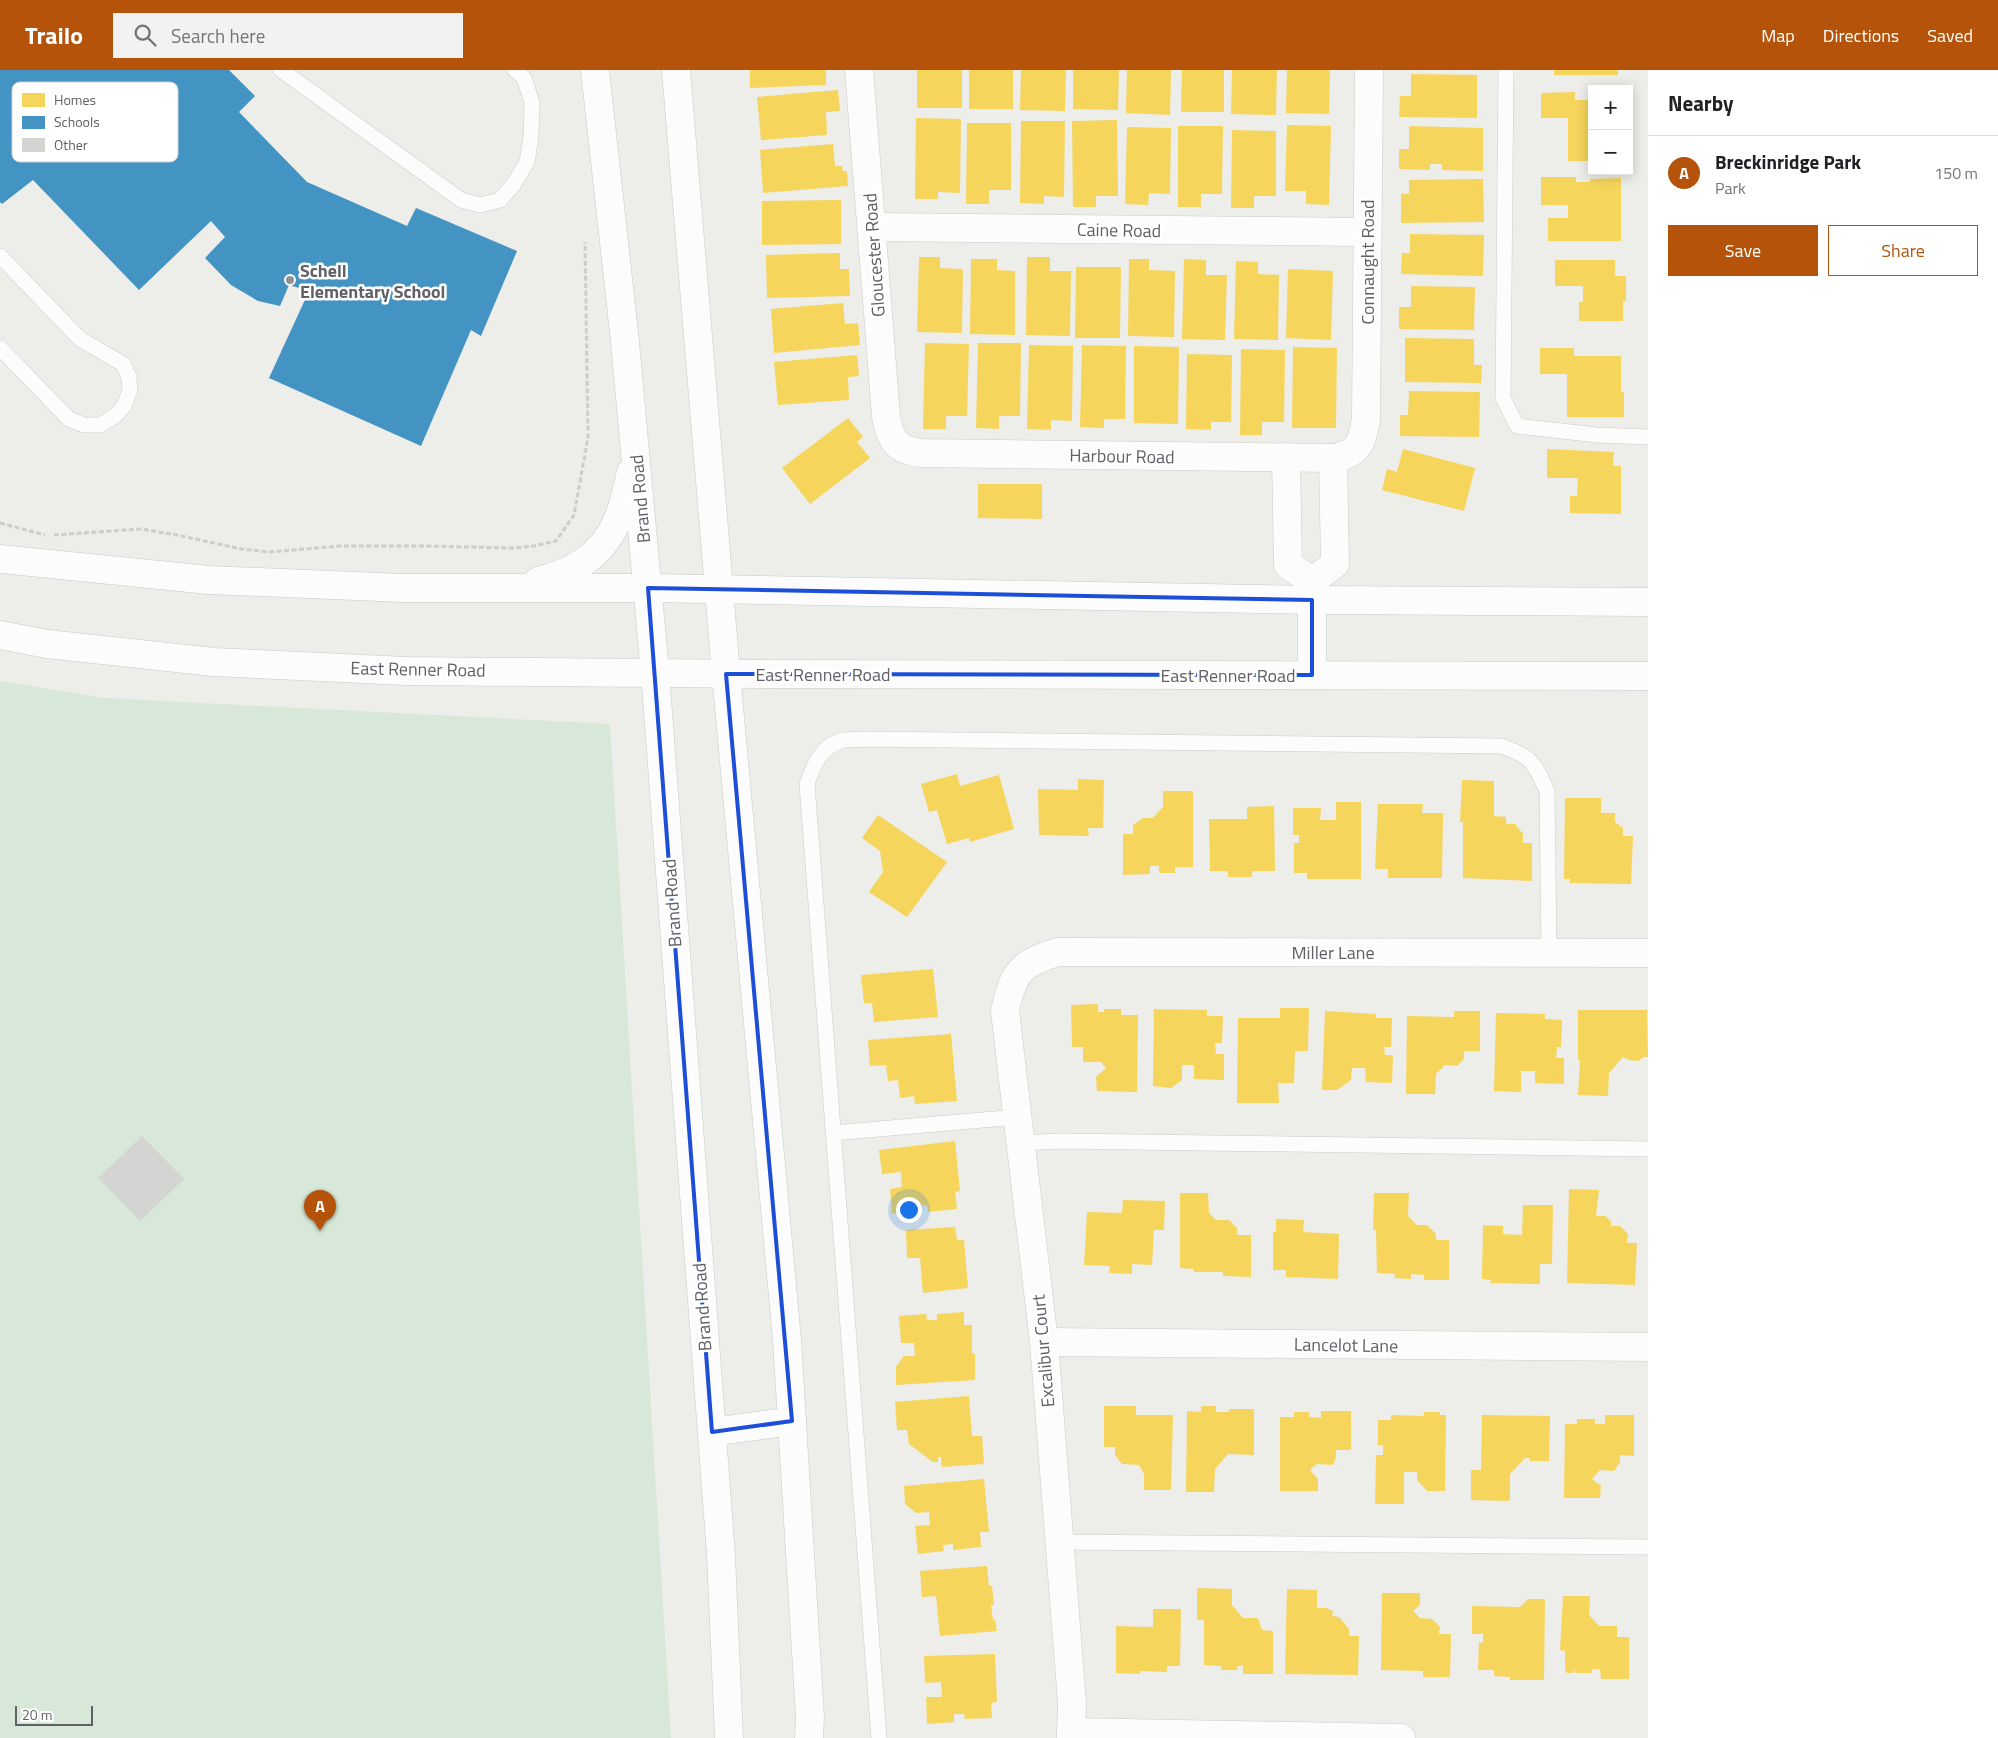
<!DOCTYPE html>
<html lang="en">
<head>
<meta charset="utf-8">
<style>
	:root { --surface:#fff; --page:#f2f2f2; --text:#202124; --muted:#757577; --line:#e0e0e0; --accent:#b45309 }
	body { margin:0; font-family:"Titillium Web",sans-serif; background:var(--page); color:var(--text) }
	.controls { position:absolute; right:15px; top:15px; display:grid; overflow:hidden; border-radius:0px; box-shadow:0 2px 12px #0003 }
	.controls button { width:45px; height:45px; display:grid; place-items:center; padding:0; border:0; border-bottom:1px solid var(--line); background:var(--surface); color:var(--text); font:25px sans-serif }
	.scale { position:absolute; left:15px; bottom:12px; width:78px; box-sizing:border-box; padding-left:5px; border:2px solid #5f6166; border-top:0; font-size:14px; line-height:18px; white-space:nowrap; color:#5f6166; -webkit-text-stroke:4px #fff; paint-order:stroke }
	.you { position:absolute; left:908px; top:1139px; width:18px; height:18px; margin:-12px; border:4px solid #fff; border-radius:50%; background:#1a73e8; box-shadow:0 0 0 8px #1a73e833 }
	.badge { display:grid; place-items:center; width:32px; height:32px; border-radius:50%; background:var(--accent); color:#fff; font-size:16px; font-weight:700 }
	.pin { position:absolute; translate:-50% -41px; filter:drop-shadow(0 1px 2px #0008) }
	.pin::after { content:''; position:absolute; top:26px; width:18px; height:15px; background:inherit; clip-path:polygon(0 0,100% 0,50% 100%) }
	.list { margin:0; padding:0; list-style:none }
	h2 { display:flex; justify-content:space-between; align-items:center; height:65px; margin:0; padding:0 20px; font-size:21px }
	h2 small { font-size:16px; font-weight:400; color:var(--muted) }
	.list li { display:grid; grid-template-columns:32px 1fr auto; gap:15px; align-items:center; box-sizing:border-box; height:75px; padding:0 20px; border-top:1px solid var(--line) }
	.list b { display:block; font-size:19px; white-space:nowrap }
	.list p { margin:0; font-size:16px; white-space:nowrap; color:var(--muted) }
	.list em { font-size:16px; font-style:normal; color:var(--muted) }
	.actions { display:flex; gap:10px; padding:15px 20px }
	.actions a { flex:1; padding:11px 0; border:1px solid var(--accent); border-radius:0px; text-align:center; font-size:18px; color:var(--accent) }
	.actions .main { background:var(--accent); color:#fff }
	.icon { flex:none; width:28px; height:28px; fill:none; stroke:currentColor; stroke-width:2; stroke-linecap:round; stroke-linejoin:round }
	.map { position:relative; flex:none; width:1648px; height:1668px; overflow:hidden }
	header { display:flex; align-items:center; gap:30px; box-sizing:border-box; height:70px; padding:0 25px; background:var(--accent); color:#fff }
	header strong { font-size:24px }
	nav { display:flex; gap:28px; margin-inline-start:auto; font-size:18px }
	.search { width:350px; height:45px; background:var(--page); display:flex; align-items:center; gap:12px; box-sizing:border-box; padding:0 18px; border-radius:0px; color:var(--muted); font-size:19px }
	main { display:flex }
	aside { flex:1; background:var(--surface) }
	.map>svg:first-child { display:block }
	.green { fill:#d8e8d8 }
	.homes { fill:#f6d55c }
	.schools { fill:#4393c3 }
	.building { fill:#d4d4d2 }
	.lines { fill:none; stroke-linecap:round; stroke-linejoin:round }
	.lane-casing { stroke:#cbcbca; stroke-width:16 }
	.street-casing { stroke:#cbcbca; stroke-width:29 }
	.secondary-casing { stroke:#c9c9ca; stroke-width:29 }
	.path { stroke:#cacecc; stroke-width:3; stroke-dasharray:5 2.5; stroke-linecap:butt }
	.lane { stroke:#fcfcfc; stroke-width:15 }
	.street { stroke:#fcfcfc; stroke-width:28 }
	.secondary { stroke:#fcfcfc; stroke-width:28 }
	.marked { fill:none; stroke:#1d4ed8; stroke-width:4; stroke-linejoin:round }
	.poi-dot { fill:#919294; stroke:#fff; stroke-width:2 }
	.labels { text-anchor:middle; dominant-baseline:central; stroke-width:5; stroke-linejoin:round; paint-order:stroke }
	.street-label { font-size:18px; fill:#5f6166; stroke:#fff }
	.poi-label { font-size:18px; font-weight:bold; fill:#5f6166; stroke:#fff; text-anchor:start }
	.key { fill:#fff; stroke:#cfd0d1; stroke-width:1 }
	.key-label { font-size:14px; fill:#5f6166 }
</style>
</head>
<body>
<header>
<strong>Trailo</strong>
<div class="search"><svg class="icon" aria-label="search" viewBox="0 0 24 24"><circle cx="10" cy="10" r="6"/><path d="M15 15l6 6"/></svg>Search here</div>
<nav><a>Map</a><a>Directions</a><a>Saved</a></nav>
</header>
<main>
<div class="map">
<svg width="1648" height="1668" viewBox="0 0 1648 1668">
	<rect width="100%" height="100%" fill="#edede9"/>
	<polygon class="green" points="0,611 105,628 610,654 671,1668 0,1668"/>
	<g class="homes">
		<polygon points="750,0 826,0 826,15 750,18"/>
		<rect x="917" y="0" width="45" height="38"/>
		<rect x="969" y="0" width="44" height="39"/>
		<polygon points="1021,0 1066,0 1065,41 1020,40"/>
		<polygon points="1073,0 1119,0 1118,40 1073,39"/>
		<polygon points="1127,0 1171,0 1170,45 1126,43"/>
		<polygon points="1182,0 1224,0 1224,42 1181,42"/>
		<polygon points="1232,0 1277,0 1276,45 1231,44"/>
		<polygon points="1287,0 1330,0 1329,44 1286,43"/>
		<rect x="1554" y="0" width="64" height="5"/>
		<polygon points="1411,4 1477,5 1477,48 1399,47 1400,26 1411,26"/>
		<polygon points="838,20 840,41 826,42 827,65 761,70 757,27"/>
		<polygon points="1575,22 1575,30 1592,30 1592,91 1568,91 1568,48 1541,48 1541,23"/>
		<polygon points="916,48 961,49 960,123 938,122 938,129 915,129"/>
		<polygon points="1117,50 1118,126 1096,126 1096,137 1073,137 1072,51"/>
		<polygon points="1021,51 1065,51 1064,127 1044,126 1044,134 1020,133"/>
		<polygon points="967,53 1011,53 1011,120 989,120 989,134 966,134"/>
		<polygon points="1287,55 1331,56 1329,135 1306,134 1306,121 1285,121"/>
		<polygon points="1178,56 1223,56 1222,124 1201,124 1201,137 1178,137"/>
		<polygon points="1409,56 1483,58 1483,101 1442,100 1442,94 1430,94 1430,100 1399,99 1399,79 1409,79"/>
		<polygon points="1127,57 1171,58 1170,124 1149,123 1148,135 1125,134"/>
		<polygon points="1232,60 1276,61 1276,126 1254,126 1254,138 1231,138"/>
		<polygon points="833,74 835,96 842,96 843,101 847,101 848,116 763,123 760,80"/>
		<polygon points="1541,107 1576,107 1576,112 1590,112 1590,109 1621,108 1621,171 1548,171 1548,148 1568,148 1568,135 1541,135"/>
		<polygon points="1483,109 1484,152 1401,153 1401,124 1409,124 1409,110"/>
		<polygon points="841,130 841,174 762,175 762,131"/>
		<polygon points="1410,164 1484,165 1483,206 1401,204 1402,183 1410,183"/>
		<polygon points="840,183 840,199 849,199 850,226 767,228 766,185"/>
		<polygon points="919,187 940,187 940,198 963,199 962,263 917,262"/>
		<polygon points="1027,187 1050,187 1050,201 1071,201 1070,266 1026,265"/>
		<polygon points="971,189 997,189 997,200 1015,201 1015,265 970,264"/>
		<polygon points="1129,189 1149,189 1149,200 1175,201 1174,267 1128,266"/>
		<polygon points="1184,189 1206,190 1206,205 1227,205 1225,270 1182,269"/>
		<polygon points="1555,190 1615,190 1615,206 1626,206 1626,231 1623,231 1623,251 1579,251 1579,232 1583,232 1583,216 1555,216"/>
		<polygon points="1236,191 1258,192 1258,204 1279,205 1278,270 1234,269"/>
		<polygon points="1076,197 1121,197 1120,268 1075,268"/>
		<polygon points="1288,199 1333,201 1331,270 1286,268"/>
		<polygon points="1411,216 1475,217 1474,260 1399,259 1399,237 1411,237"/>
		<polygon points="843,233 845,254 858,253 860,275 774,283 771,239"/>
		<polygon points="1405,268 1474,269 1474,295 1482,295 1481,313 1405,312"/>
		<polygon points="925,273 969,274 967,346 946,346 946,359 923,359"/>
		<polygon points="978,273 1021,273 1020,346 999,346 999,359 976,358"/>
		<polygon points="1029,275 1073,276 1072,351 1051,350 1051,360 1027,359"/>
		<polygon points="1082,275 1126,276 1125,349 1104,349 1104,358 1080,357"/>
		<polygon points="1134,276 1179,277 1178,354 1134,353"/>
		<polygon points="1293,277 1337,278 1336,358 1292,358"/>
		<polygon points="1540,278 1574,278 1574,286 1621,286 1621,322 1624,322 1624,347 1567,347 1567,304 1540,304"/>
		<polygon points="1241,279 1285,280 1284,352 1262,352 1262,365 1240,365"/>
		<polygon points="1187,284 1232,285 1231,352 1211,352 1211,360 1186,359"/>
		<polygon points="857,285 859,306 848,307 849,330 778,335 774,292"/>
		<polygon points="1409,321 1480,322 1479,367 1400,366 1400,345 1408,345"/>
		<polygon points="848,348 863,367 857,372 870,388 810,434 782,398"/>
		<polygon points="1403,379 1475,398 1464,441 1382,420 1387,399 1397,402"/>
		<polygon points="1547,379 1614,382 1613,396 1621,396 1621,444 1570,443 1570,426 1577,426 1578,408 1547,408"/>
		<polygon points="978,414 1042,414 1042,449 978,448"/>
		<polygon points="957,704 960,716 999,705 1014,759 970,772 969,768 947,774 937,740 929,742 921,714"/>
		<polygon points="1078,709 1104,710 1103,758 1088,758 1089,766 1039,765 1038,719 1078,720"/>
		<polygon points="1462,710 1494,711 1494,746 1506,747 1506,754 1515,754 1523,764 1523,773 1532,773 1532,811 1463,808 1463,752 1460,752"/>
		<polygon points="1163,721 1193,721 1193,797 1175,797 1175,803 1159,803 1159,796 1150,796 1150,804 1123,805 1123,764 1133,764 1133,755 1143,748 1153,748 1163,737"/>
		<polygon points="1565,728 1601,728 1601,743 1615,743 1615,752 1623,758 1623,766 1633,766 1631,814 1570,813 1570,809 1564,809"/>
		<polygon points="1336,732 1361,732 1361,809 1307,809 1307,803 1294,803 1294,773 1299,773 1299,765 1293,765 1293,738 1321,738 1320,750 1336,750"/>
		<polygon points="1378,734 1423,734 1422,743 1443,743 1442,808 1388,808 1388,799 1375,799"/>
		<polygon points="1274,736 1275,801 1252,801 1252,807 1228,807 1228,801 1210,801 1209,749 1247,749 1247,737"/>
		<polygon points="878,745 947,792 907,847 869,822 883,802 880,781 862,768"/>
		<polygon points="933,899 938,947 874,952 872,933 864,933 861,905"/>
		<polygon points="1098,934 1098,942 1104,942 1104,939 1121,939 1121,945 1138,945 1137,1022 1097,1021 1096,1007 1106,998 1101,992 1083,992 1083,977 1072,977 1071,935"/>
		<polygon points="1280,938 1309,938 1308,981 1295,981 1294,1013 1278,1013 1279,1033 1237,1033 1238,948 1280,948"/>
		<polygon points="1154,939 1207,940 1207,946 1223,946 1222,973 1215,973 1216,984 1224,984 1224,1010 1194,1009 1194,995 1182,995 1182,1010 1171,1018 1153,1016"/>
		<polygon points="1578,940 1647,940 1648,987 1643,987 1639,991 1629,990 1623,987 1609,1003 1608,1026 1578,1025 1580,990 1578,990"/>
		<polygon points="1325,941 1376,944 1376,948 1392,948 1391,977 1384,977 1385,985 1393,985 1392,1013 1366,1012 1365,998 1352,998 1351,1010 1337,1020 1322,1020"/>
		<polygon points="1454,941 1480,941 1480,981 1464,981 1464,989 1457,996 1445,995 1436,1004 1435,1024 1406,1024 1407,946 1454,947"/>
		<polygon points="1496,943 1545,944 1545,949 1562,950 1561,977 1557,977 1556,988 1564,988 1564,1014 1535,1013 1535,1001 1521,1001 1521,1022 1494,1021"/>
		<polygon points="951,964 957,1031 915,1034 914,1026 900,1028 898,1010 888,1011 886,995 870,996 868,970"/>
		<polygon points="955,1071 960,1121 955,1122 957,1139 928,1142 927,1135 916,1136 917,1141 892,1144 890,1119 902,1117 901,1102 882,1104 879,1080"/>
		<polygon points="1569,1119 1599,1120 1596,1146 1605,1146 1611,1151 1611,1156 1620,1156 1628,1164 1627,1173 1637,1173 1635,1215 1567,1213"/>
		<polygon points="1180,1123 1208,1123 1209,1143 1216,1150 1229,1150 1237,1158 1237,1165 1251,1165 1251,1207 1223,1206 1223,1202 1194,1202 1194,1199 1180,1198"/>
		<polygon points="1374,1123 1409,1123 1408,1146 1417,1155 1427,1155 1436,1164 1436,1170 1449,1170 1449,1210 1424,1210 1424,1205 1411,1204 1411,1209 1394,1208 1395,1204 1377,1203 1376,1160 1373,1160"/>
		<polygon points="1123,1130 1165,1131 1164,1160 1154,1160 1152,1195 1132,1194 1132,1204 1109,1203 1110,1196 1084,1195 1087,1142 1122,1143"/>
		<polygon points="1523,1135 1553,1135 1552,1194 1540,1194 1540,1214 1490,1213 1491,1210 1482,1209 1483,1155 1503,1156 1503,1164 1522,1165"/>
		<polygon points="1276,1149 1304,1150 1303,1162 1339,1164 1338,1209 1286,1207 1286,1200 1273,1200 1273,1162 1276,1162"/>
		<polygon points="955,1157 957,1170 964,1170 968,1218 923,1223 920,1188 907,1188 906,1160"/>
		<polygon points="964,1242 964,1255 972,1255 972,1283 975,1284 975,1310 896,1315 896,1297 904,1286 915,1286 914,1273 901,1273 899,1246 926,1244 927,1250 937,1250 937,1244"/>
		<polygon points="969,1326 972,1366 982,1366 984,1394 942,1397 941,1387 938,1387 938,1392 933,1392 909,1374 907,1360 897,1360 895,1332"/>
		<polygon points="1104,1336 1136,1336 1136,1345 1173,1345 1171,1420 1144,1420 1144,1404 1139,1395 1122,1394 1115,1385 1115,1377 1104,1377"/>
		<polygon points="1201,1336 1216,1336 1216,1342 1229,1342 1229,1339 1254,1339 1254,1385 1228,1384 1215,1399 1214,1422 1186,1422 1187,1341 1201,1342"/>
		<polygon points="1321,1341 1351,1341 1351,1380 1336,1380 1336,1387 1333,1395 1317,1394 1310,1400 1318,1409 1318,1421 1280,1421 1280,1347 1294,1347 1294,1342 1309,1342 1309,1347 1321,1348"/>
		<polygon points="1424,1342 1440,1342 1440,1345 1446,1345 1445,1421 1427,1421 1417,1410 1417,1402 1404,1402 1404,1434 1375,1434 1376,1385 1383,1385 1383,1375 1378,1375 1378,1350 1391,1350 1391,1345 1424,1346"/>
		<polygon points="1482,1345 1550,1346 1549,1391 1530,1391 1530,1388 1525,1388 1510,1404 1510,1429 1508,1431 1471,1430 1471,1400 1481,1400"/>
		<polygon points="1605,1345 1634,1345 1634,1386 1620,1385 1620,1392 1614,1401 1600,1400 1592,1409 1601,1416 1600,1428 1564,1428 1565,1354 1577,1354 1577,1349 1595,1349 1595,1354 1605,1354"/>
		<polygon points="984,1409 989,1462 980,1462 981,1477 953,1480 953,1474 943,1475 944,1481 918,1484 915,1456 930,1455 929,1442 916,1443 905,1434 904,1416"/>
		<polygon points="987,1496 989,1516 992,1516 994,1535 991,1535 993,1550 995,1549 997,1561 940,1566 936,1526 922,1527 920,1501"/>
		<polygon points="1197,1518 1232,1519 1232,1535 1243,1548 1258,1548 1262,1560 1273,1561 1273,1604 1243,1604 1243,1596 1237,1596 1237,1600 1221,1600 1221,1596 1204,1595 1204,1550 1197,1550"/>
		<polygon points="1287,1519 1317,1520 1317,1538 1326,1538 1333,1541 1332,1546 1339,1547 1349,1559 1349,1566 1359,1566 1358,1605 1285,1604"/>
		<polygon points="1382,1523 1420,1523 1420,1535 1413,1541 1420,1548 1432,1549 1440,1557 1439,1564 1451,1564 1450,1607 1423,1607 1423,1601 1381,1600"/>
		<polygon points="1563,1526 1590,1526 1589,1545 1599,1556 1617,1556 1617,1567 1629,1567 1629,1609 1601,1609 1600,1599 1592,1599 1592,1603 1575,1603 1574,1600 1572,1603 1567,1603 1565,1600 1565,1581 1560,1580"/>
		<polygon points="1528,1529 1545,1529 1544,1610 1510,1610 1510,1607 1494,1606 1494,1600 1478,1600 1479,1572 1483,1573 1483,1564 1472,1564 1472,1536 1520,1537"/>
		<polygon points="1153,1539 1181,1539 1180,1596 1167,1596 1167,1602 1140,1601 1140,1604 1116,1603 1116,1556 1153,1557"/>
		<polygon points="995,1584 997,1632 991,1633 992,1648 965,1649 964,1644 954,1644 954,1652 927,1654 926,1627 942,1627 941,1612 925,1613 924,1586"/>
	</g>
	<polygon class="schools" points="0,0 229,0 255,26 239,42 307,112 407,156 416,138 517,181 481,266 471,260 421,376 269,308 309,221 289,215 280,236 258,231 231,215 205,188 225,167 211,151 139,220 33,110 2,134 0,132"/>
	<polygon class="building" points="142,1066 184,1109 140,1151 98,1108"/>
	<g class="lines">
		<g class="lane-casing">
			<g id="lane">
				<polyline points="281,0 461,130 480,135 500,130 513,115 527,92 531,67 532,32 524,8 515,0"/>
				<polyline points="1506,0 1503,328 1517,356 1597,365 1648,367"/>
				<polyline points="0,186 80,269 123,294 129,307 130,320 124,336 115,346 100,355 84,355 69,349 0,278"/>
				<polyline points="833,1063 1017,1047"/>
				<polyline points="1020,1073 1061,1071 1648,1079"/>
				<polyline points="1059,1472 1648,1477"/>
				<path d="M879 1668 807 714C813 696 822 674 844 670 850 669 857 670 864 669L1501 676C1531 686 1534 692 1547 721L1549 883"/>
			</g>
		</g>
		<g class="street-casing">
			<g id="street">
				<path d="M859 0 886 346C890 371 897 381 923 383L1333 388C1359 384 1362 373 1366 349L1369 0"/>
				<polyline points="873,157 1366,162"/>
				<polyline points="1286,387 1288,495 1312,511"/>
				<polyline points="1312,511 1335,494 1333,388"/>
				<polyline points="1312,605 1312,511"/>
				<polyline points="1044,1272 1648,1277"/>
				<polyline points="1071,1662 1401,1668"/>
				<path d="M1071 1668 1072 1633 1044 1272 1005 941C1013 903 1020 893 1058 882L1648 883"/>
			</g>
		</g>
		<g class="secondary-casing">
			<g id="secondary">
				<polyline points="595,0 625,272 655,602 721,1485 729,1668"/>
				<polyline points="676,0 726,604 787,1270 810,1647 809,1668"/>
				<polyline points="0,489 209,510 403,518 648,518 1318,530 1648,532"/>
				<path d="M538 511C574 502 602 486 617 451 624 436 627 418 631 402"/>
				<polyline points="0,565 47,574 214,592 406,601 762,604 1648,606"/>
				<polyline points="712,1362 792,1351"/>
			</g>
		</g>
		<g class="path">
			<polyline points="0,453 45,465"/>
			<polyline points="54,465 141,459 177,465 241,479 270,482 340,476 425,476 513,478 534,476 556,471 574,445 588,367 585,172"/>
		</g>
		<use href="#lane" class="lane"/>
		<use href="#street" class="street"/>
		<use href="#secondary" class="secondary"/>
	</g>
	<path class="marked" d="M648 518 1312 530V605L726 604 792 1351 712 1362Z"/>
	<circle class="poi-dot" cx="290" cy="210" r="5"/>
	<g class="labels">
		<g class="street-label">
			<text transform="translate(1119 160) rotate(1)">Caine Road</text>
			<text transform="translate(874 185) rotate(-94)">Gloucester Road</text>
			<text transform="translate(1367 192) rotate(-90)">Connaught Road</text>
			<text transform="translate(1122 386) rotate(1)">Harbour Road</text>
			<text transform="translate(640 429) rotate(-95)">Brand Road</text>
			<text transform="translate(418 599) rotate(1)">East Renner Road</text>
			<text x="823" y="604">East Renner Road</text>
			<text x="1228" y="605">East Renner Road</text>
			<text transform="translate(672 833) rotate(-94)">Brand Road</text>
			<text x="1333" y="882">Miller Lane</text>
			<text transform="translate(702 1237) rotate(-94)">Brand Road</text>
			<text transform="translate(1346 1275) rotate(1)">Lancelot Lane</text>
			<text transform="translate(1043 1281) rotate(-95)">Excalibur Court</text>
		</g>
		<g class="poi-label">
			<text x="300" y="200">Schell<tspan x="300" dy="21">Elementary School</tspan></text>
		</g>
	</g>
	<rect x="12" y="12" width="166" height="80" rx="8" class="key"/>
	<rect x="22" y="23" width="23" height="14" fill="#f6d55c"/>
	<rect x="22" y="46" width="23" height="13" fill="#4393c3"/>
	<rect x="22" y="68" width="23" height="14" fill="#d4d4d2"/>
	<g class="key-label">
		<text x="54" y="35">Homes</text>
		<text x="54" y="57">Schools</text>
		<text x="54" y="80">Other</text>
	</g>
</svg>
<div class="controls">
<button>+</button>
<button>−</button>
</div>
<div class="scale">20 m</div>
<div class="you"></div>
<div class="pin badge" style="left:320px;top:1161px">A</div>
</div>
<aside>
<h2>Nearby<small></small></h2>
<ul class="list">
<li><span class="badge">A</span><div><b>Breckinridge Park</b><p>Park</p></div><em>150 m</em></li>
</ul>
<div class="actions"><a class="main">Save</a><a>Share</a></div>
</aside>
</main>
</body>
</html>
